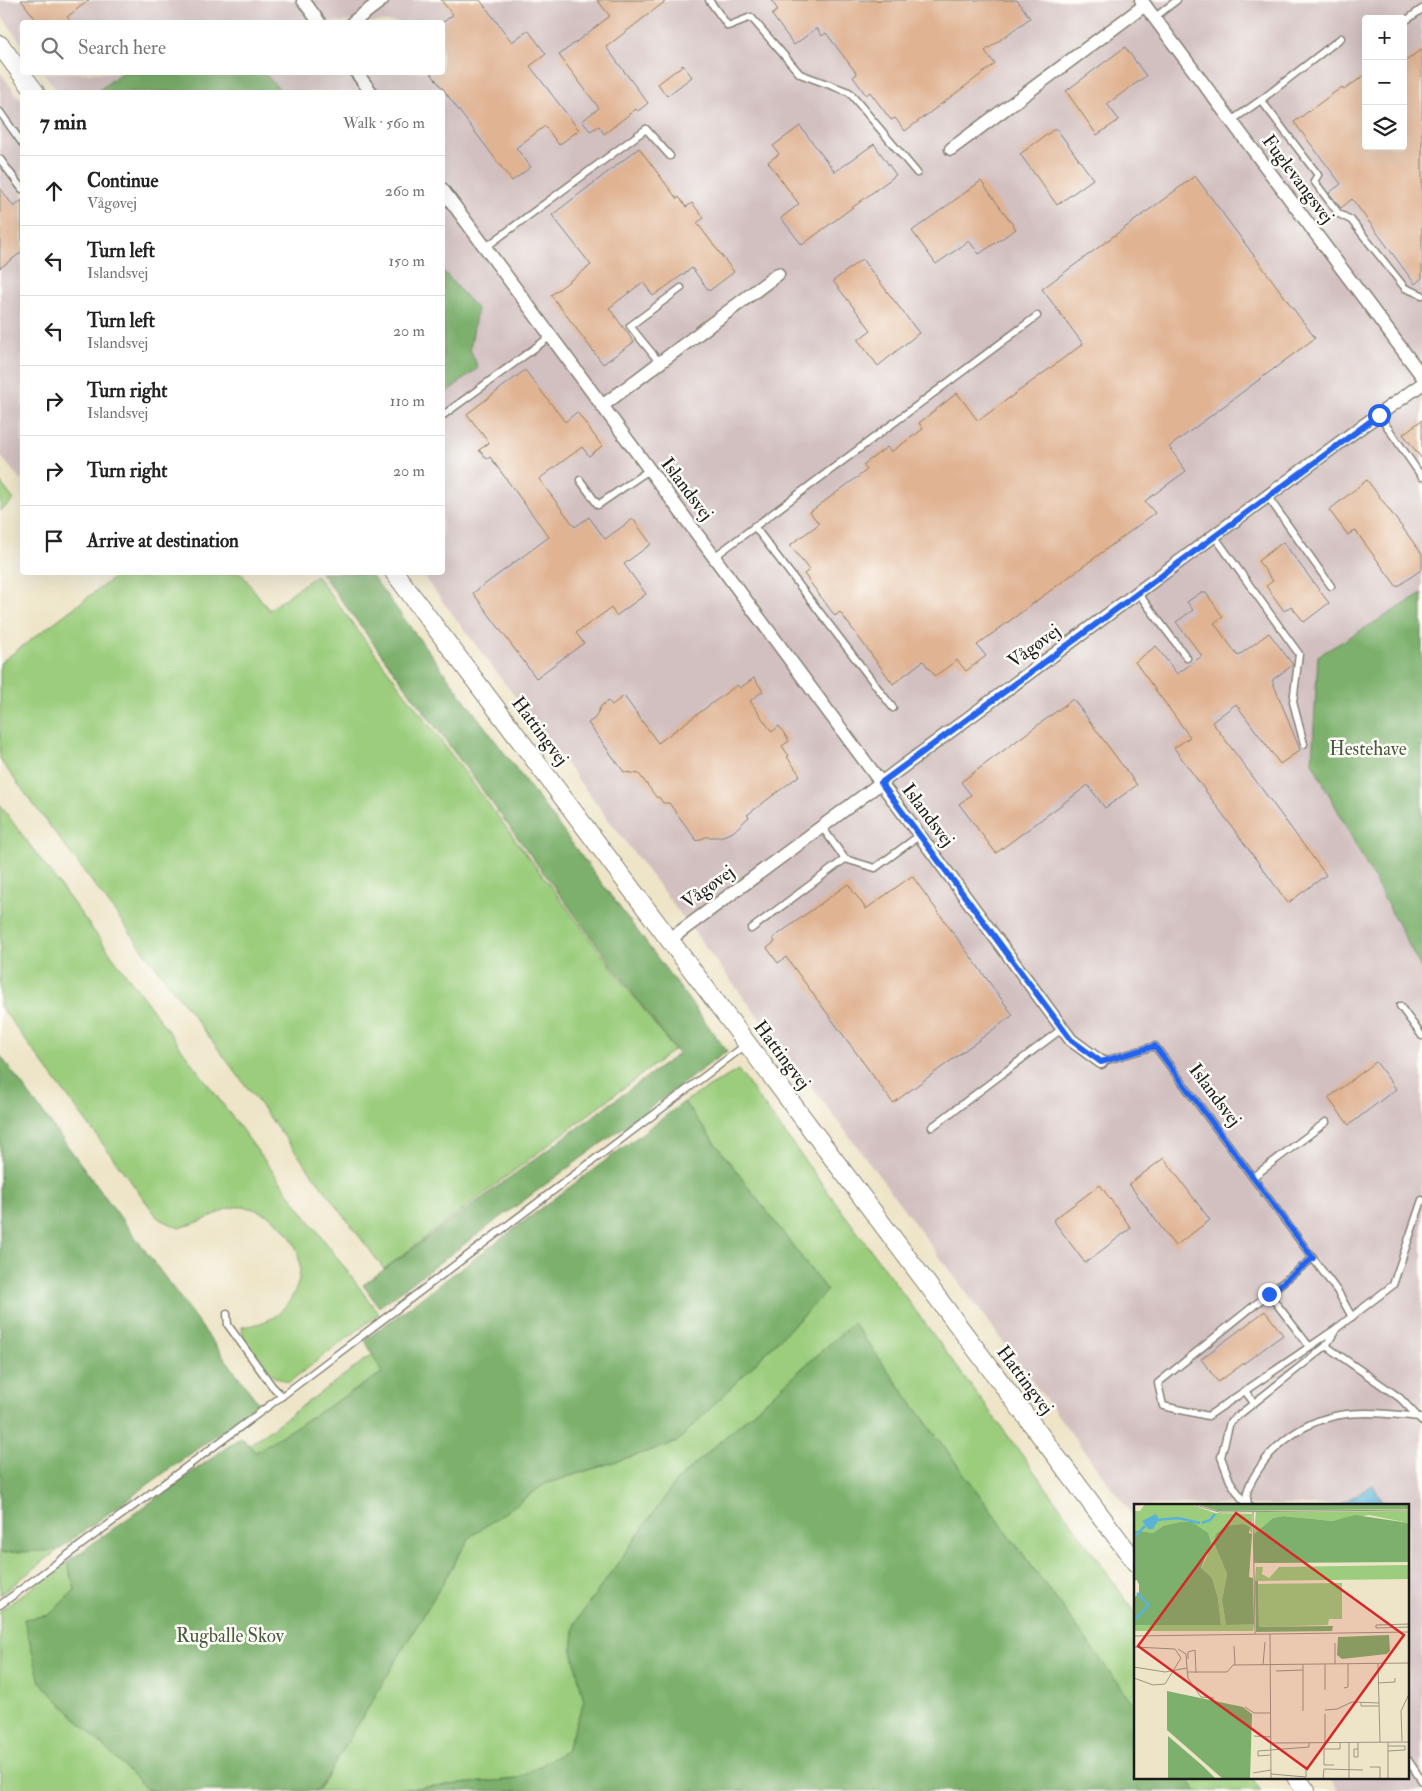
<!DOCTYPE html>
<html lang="en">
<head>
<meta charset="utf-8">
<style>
	:root { --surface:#fff; --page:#f6f6f6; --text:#222; --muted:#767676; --line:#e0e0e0 }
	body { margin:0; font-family:"IM FELL Double Pica",serif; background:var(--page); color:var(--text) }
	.controls { position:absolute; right:15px; top:15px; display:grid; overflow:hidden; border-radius:5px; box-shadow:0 5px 20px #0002 }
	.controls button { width:45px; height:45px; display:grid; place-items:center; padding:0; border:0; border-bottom:1px solid var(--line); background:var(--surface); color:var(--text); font:25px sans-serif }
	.stop { position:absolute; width:15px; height:15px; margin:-11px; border:4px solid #2563eb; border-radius:50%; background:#fff }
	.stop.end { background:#2563eb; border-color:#fff; box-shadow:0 1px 5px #0008 }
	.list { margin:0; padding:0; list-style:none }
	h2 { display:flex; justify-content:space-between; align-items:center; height:65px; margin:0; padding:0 20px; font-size:21px }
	h2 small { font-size:16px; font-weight:400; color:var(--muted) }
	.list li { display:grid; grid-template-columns:32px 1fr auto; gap:15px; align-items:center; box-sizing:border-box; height:70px; padding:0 20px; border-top:1px solid var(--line) }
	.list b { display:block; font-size:19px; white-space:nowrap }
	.list p { margin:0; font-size:16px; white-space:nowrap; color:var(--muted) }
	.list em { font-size:16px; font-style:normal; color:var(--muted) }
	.icon { flex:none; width:28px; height:28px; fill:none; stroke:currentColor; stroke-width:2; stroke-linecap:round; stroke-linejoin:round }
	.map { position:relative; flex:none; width:1422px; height:1791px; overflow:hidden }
	.search { position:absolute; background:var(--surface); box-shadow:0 5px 20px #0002; left:20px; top:20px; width:425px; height:55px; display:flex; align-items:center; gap:12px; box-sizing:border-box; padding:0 18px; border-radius:5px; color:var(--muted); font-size:19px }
	.panel { position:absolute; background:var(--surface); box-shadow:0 5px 20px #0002; left:20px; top:90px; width:425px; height:485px; border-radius:5px }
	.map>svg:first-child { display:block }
	.industrial { fill:#d2bfc0; fill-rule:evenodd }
	.green { fill:#9bcd7d; stroke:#5c744c }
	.forest { fill:#7cb06c; stroke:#4c6644 }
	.water { fill:#5ab3d7; stroke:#3b687a }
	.building { fill:#e0b393 }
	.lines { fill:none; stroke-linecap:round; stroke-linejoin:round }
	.lane-casing { stroke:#858072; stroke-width:9 }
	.street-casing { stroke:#858072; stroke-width:15 }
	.secondary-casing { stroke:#858072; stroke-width:20 }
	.lane { stroke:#fff; stroke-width:6 }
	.street { stroke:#fff; stroke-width:12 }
	.secondary { stroke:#fff; stroke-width:18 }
	.route { stroke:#2563eb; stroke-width:6 }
	.labels { text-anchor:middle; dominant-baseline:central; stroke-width:5; stroke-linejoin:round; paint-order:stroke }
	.street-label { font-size:19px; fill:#1c1c1c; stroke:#fdfcf7 }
	.park-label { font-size:19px; fill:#485a3e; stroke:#fdfcf7 }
	.inset-river { fill:none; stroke:#5ab3d7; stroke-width:2.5 }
	.inset-road { fill:none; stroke:#9a9583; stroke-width:1 }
	.view { fill:#d62828; fill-opacity:0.15; stroke:#d62828; stroke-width:2.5 }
	.inset-edge { fill:none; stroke:#1c1c1c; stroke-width:2.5 }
</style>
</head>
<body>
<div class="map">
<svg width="1422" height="1791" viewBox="0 0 1422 1791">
	<rect width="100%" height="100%" fill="#fdfcf7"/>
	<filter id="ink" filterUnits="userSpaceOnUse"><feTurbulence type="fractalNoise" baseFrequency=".02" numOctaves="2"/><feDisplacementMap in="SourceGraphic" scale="10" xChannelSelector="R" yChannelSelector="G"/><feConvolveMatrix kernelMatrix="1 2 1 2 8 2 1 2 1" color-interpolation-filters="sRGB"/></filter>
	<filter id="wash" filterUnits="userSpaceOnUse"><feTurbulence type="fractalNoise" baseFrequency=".0096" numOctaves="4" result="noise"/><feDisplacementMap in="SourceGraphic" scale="20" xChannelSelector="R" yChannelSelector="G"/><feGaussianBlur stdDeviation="1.12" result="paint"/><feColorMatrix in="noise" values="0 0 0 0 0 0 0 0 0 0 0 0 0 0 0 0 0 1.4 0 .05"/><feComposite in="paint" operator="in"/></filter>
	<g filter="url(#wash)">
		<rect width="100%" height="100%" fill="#eee5c8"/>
		<g class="industrial">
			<path d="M0 0H1422V594L1318 656 1312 762 1422 970V1791H1339L1328 1777H1408V1505H1136V1520L865 1157 421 573 442 572V92H58L44 73 442 72V22H22V44L0 13ZM1366 19H1403V146H1366Z"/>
			<polygon points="0,72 22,102 22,482 0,455"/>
		</g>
		<g class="green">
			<polygon points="0,482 14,500 0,511"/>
			<polygon points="120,573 241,573 269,610 316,575 674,1050 384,1269 0,760 0,663"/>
			<path d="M0 805 379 1314 289 1382 274 1377 243 1338 242 1327C255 1325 267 1322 277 1315 281 1312 284 1307 287 1304 318 1266 289 1212 243 1207 227 1205 215 1216 201 1221 194 1224 186 1226 179 1228L158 1218 0 1006Z"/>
			<polygon points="738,1070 1056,1501 1136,1614 1136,1708 853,1323 677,1480 575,1623 572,1650 584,1701 566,1751 518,1779 378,1791 314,1791 320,1788 470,1537 545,1484 677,1442 827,1291 684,1102"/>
			<polygon points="373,1354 382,1373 255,1452 249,1445"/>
			<polygon points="58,1550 0,1595 0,1553"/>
			<polygon points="67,1562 75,1590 49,1615 40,1682 145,1788 154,1791 1,1791 0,1789 0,1611"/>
			<polygon points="1186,1777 1251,1777 1261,1791 1196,1791"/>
		</g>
		<g class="forest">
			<polygon points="122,72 264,73 282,92 97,92"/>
			<polygon points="443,271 477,309 470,349 478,368 443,395"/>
			<polygon points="321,573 370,573 727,1051 379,1307 363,1285 678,1054"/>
			<polygon points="1422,594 1422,970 1312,762 1318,656"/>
			<polygon points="0,1055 259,1404 58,1550 0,1553"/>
			<polygon points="684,1102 827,1291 677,1442 545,1484 470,1537 320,1788 314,1791 154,1791 145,1788 40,1682 24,1619 49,1615 75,1590 67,1562 241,1437 255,1452 382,1373 365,1340"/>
			<polygon points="853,1323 1136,1708 1136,1777 1186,1777 1196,1791 378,1791 517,1779 566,1751 584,1701 572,1650 575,1623 677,1480"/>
		</g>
		<polygon class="water" points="1373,1485 1384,1505 1339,1505"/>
		<g id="blocks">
			<g class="building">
				<polygon points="21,0 89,0 67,17 71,22 38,22"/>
				<polygon points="441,0 480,0 512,42 528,30 546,54 530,66 579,130 559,145 545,126 516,148 531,167 512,181 430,72 442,72 442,23 453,15"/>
				<polygon points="597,0 667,0 606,47 648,103 638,111 636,109 604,134 599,126 590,131 582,121 599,108 559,55 610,16"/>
				<polygon points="771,0 1017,0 1030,18 985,51 995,64 905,131 895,118 891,120 870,92 866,95 853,77 857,74 826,33 822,36 817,28 794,45 772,15 778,10"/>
				<polygon points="1125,47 1146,76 1107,104 1119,120 1097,135 1066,91"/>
				<polygon points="1422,49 1422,278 1415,284 1352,199 1341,208 1329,193 1341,184 1294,122 1342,87 1344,90 1366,74 1366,146 1403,146 1403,63"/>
				<polygon points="683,65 692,77 667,96 658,84"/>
				<polygon points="800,126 835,172 874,144 896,175 802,245 781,218 799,204 768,162 779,154 773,146"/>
				<polygon points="1056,128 1093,179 1057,205 1020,154"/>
				<polygon points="639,148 677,199 679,197 686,207 692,203 704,218 697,223 734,272 709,291 692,268 653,296 643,282 609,308 634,342 603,364 551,295 591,265 552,215"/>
				<polygon points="1195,176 1315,338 1169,447 1186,471 1145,501 1155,513 977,645 986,656 966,671 957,660 935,676 923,661 893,684 840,612 835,616 804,574 809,570 790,545 819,524 810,512 867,470 863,465 887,447 891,452 923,429 919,423 957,393 978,421 1083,344 1042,289"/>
				<polygon points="981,181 1016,229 979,254 969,241 936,264 912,231"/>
				<polygon points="0,188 14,207 22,200 22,252 0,268"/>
				<polygon points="862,259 919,333 878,366 858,340 871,330 833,281"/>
				<polygon points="525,370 565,422 577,412 602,446 589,456 582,447 539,479 575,527 589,517 605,539 633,519 651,544 624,564 646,594 616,616 611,608 576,633 584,643 536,678 473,593 549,537 490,457 487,459 479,450 489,443 467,414"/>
				<polygon points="1422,420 1422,459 1403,434"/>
				<polygon points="1367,480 1422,554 1422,569 1397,587 1355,530 1348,535 1329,510"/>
				<polygon points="1283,542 1329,603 1304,622 1291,606 1284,611 1266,586 1273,581 1258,561"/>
				<polygon points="1200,593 1206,593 1223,617 1214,623 1238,656 1269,633 1293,665 1272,680 1300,750 1280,764 1236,704 1212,722 1326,875 1288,903 1174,748 1190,737 1135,662 1156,646 1177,674 1202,656 1176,622 1193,610 1187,602"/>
				<polygon points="754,678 763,691 750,701 772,732 779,726 789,741 782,746 789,756 787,757 800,775 747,815 749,817 733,832 720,837 705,837 697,841 669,803 663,803 659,797 657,798 639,774 624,772 588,723 595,718 601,706 608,701 612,705 624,696 658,743 737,685 740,688"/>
				<polygon points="1073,699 1137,785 1105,808 1088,785 996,853 959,804 971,795 961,782"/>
				<polygon points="912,876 1013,1015 893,1103 786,957 778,963 767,948 775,942 773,938 848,884 866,909"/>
				<polygon points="1376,1062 1396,1089 1349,1125 1328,1098"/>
				<polygon points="1164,1158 1210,1220 1175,1246 1129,1184"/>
				<polygon points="1100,1185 1131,1228 1085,1263 1053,1220"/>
				<polygon points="1265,1311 1283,1335 1218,1382 1201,1359"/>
			</g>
		</g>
	</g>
	<g filter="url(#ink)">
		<use href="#blocks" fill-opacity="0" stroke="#858072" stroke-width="1"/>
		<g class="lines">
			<g class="lane-casing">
				<g id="lane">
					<polyline points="709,0 728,26 751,17 800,74 849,92 917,173"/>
					<polyline points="1154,18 1177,0"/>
					<polyline points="1408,19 1422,9"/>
					<polyline points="1261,100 1341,38"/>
					<polyline points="0,112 22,143"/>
					<polyline points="1231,121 1261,100 1318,175 1314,181 1339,214 1351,220 1405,288 1422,295"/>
					<polyline points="0,159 22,189"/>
					<polyline points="486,247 646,129 670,156"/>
					<polyline points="660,363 630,326 681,288"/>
					<polyline points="1379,415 1422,477"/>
					<polyline points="442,416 551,336"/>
					<polyline points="580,480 598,505 649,470"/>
					<polyline points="1268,497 1331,586"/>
					<polyline points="754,526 893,708"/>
					<polyline points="1215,537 1299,654 1293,702 1304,744"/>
					<polyline points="714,557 1037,316"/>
					<polyline points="1138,593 1187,658"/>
					<polyline points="822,827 845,859"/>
					<polyline points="751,929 845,859 875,868 920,835"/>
					<polyline points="1400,1006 1422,1036"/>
					<polyline points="1101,1062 1155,1046 1338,1292 1352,1317"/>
					<polyline points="932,1127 1063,1028"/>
					<polyline points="1253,1177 1326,1122"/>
					<polyline points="1313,1258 1158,1383 1163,1406 1208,1416 1337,1328"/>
					<polyline points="1269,1294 1309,1346"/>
					<polyline points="227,1314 228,1325 272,1386 282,1396"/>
					<polyline points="1326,1346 1337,1328 1393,1285 1422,1200"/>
					<polyline points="1245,1391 1254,1403"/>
					<polyline points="1246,1505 1230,1481 1221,1457 1230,1422 1326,1346 1400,1398 1422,1421"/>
					<path d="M1248 1505C1248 1501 1246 1497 1247 1493 1249 1482 1263 1462 1270 1454 1315 1407 1358 1410 1419 1417"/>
					<polyline points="0,1605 282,1396 747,1044"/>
					<polyline points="1408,1760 1422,1781"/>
				</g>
			</g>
			<g class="street-casing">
				<g id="street">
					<polyline points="303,0 319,22"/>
					<polyline points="1141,0 1422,376"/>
					<polyline points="353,22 382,0"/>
					<polyline points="356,72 371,92"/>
					<polyline points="951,149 1145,5"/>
					<polyline points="442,189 1071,1040 1101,1062"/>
					<polyline points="602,406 778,274"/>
					<polyline points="669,940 1350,435 1422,384"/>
				</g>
			</g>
			<g class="secondary-casing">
				<g id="secondary">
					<polyline points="0,45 35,92"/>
					<polyline points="394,572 1136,1563"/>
					<polyline points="1296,1777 1306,1791"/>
				</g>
			</g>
			<use href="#lane" class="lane"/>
			<use href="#street" class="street"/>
			<use href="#secondary" class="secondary"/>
		</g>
	</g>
	<g class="lines" filter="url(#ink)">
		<polyline class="route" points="1269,1294 1313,1258 1155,1046 1101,1062 1071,1040 881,783 1379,415"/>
	</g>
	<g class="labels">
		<g class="street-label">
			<text transform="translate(1298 179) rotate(53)">Fuglevangsvej</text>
			<text transform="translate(687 489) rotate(53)">Islandsvej</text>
			<text transform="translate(1034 646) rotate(-36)">Vågøvej</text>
			<text transform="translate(540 731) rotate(53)">Hattingvej</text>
			<text transform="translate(928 815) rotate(53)">Islandsvej</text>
			<text transform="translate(708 887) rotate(-36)">Vågøvej</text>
			<text transform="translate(782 1055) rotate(53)">Hattingvej</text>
			<text transform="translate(1215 1095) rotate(53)">Islandsvej</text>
			<text transform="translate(1025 1380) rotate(53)">Hattingvej</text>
		</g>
		<g class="park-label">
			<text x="1368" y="749">Hestehave</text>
			<text x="230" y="1636">Rugballe Skov</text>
		</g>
	</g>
	<g transform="translate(1134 1504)">
		<rect width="275" height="275" fill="#eee5c8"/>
		<path d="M11 0H56L81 9 118 10V30L115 25 80 39 93 70 88 96 92 120H120L119 127H0V121H87L84 94 78 74 67 65 76 45 29 22 19 29 0 26V7H6ZM275 7V19L235 11 199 17 149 12 139 14 120 30 122 8ZM275 61V75L121 77 122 63H129L128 70 135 74 145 63ZM208 79V115H195L194 121 125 123 124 80Z" fill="#9bcd7d"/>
		<path d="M62 0H275V5L84 7ZM221 11 275 19V58L120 59V30L139 14 149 12 199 17ZM47 18H58L74 29 77 39 67 64 78 74 84 94 87 121H0V94L5 89V81L3 76 0 77V26L19 29 29 22ZM109 20 116 23 115 29 118 30 115 73 119 74 120 120 92 121 88 96 93 70 80 39 82 30 92 22ZM121 77H124L125 123 199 122 198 127 122 128ZM255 131 256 147 253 150 208 155 203 151 204 133ZM33 187 109 203 118 210 116 275H89L33 226ZM34 232 69 262 82 275H34Z" fill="#7cb06c"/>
		<path d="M22 10 25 15 19 25H14L8 17Z" fill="#5ab3d7"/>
		<path class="inset-river" d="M23 16 44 14 66 19M68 19 76 16 81 10M0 47 1 32 11 22M0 116 15 101 3 89"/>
		<path class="inset-road" d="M58 0 85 8 275 6M119 8 121 130M242 121V124L275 123M242 121 275 120M136 130 137 275M0 132 275 128M201 139V160M100 142 101 161M0 143 41 145 47 154 31 180 19 181 0 174M54 155V148L61 146 62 169M169 160V207M191 160V186M244 160 246 238M129 161 131 138M0 163 31 168 53 164 52 150 44 145M53 164 54 174 67 193 80 194M142 167 169 166M54 168H93L99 161 275 159M244 179 261 178V174M210 184 214 183V160M227 199V202H245M111 203 120 209H137M191 206 203 205 218 198 245 199M191 210V239M120 232 137 233M268 237 267 207 275 190M215 238V275M224 238V253H220V245H224M254 238V275M137 239 275 238M190 239V261H200M254 242H271V246L254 247M190 245H206V238M137 246 175 243V239M137 246 124 247V252L137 251M236 263H246V275M119 269 137 266M137 270 172 273V262M189 275 190 265 229 266"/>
		<path class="view" d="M102 9 270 131 173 265 4 142Z"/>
		<rect width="275" height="275" class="inset-edge"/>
	</g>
</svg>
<div class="controls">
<button>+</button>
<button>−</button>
<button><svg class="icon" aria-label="layers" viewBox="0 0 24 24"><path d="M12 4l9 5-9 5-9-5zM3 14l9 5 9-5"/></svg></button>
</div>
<div class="stop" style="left:1379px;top:415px"></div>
<div class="stop end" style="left:1269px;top:1294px"></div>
<div class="search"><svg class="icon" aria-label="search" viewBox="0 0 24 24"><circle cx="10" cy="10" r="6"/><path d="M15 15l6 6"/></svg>Search here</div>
<section class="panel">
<h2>7 min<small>Walk · 560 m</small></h2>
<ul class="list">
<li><svg class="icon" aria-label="ahead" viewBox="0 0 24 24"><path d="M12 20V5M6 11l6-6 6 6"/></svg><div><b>Continue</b><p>Vågøvej</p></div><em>260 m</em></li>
<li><svg class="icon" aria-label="left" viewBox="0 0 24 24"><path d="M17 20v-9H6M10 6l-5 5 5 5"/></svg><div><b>Turn left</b><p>Islandsvej</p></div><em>150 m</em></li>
<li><svg class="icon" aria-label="left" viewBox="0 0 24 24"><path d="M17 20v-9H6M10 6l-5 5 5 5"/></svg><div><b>Turn left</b><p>Islandsvej</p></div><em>20 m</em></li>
<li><svg class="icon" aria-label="right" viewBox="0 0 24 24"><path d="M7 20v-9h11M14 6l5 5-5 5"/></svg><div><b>Turn right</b><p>Islandsvej</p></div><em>110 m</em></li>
<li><svg class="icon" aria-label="right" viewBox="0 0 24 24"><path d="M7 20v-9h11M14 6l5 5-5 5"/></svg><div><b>Turn right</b></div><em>20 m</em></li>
<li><svg class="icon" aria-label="arrive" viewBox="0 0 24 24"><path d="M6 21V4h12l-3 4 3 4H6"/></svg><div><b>Arrive at destination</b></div></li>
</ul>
</section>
</div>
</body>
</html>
